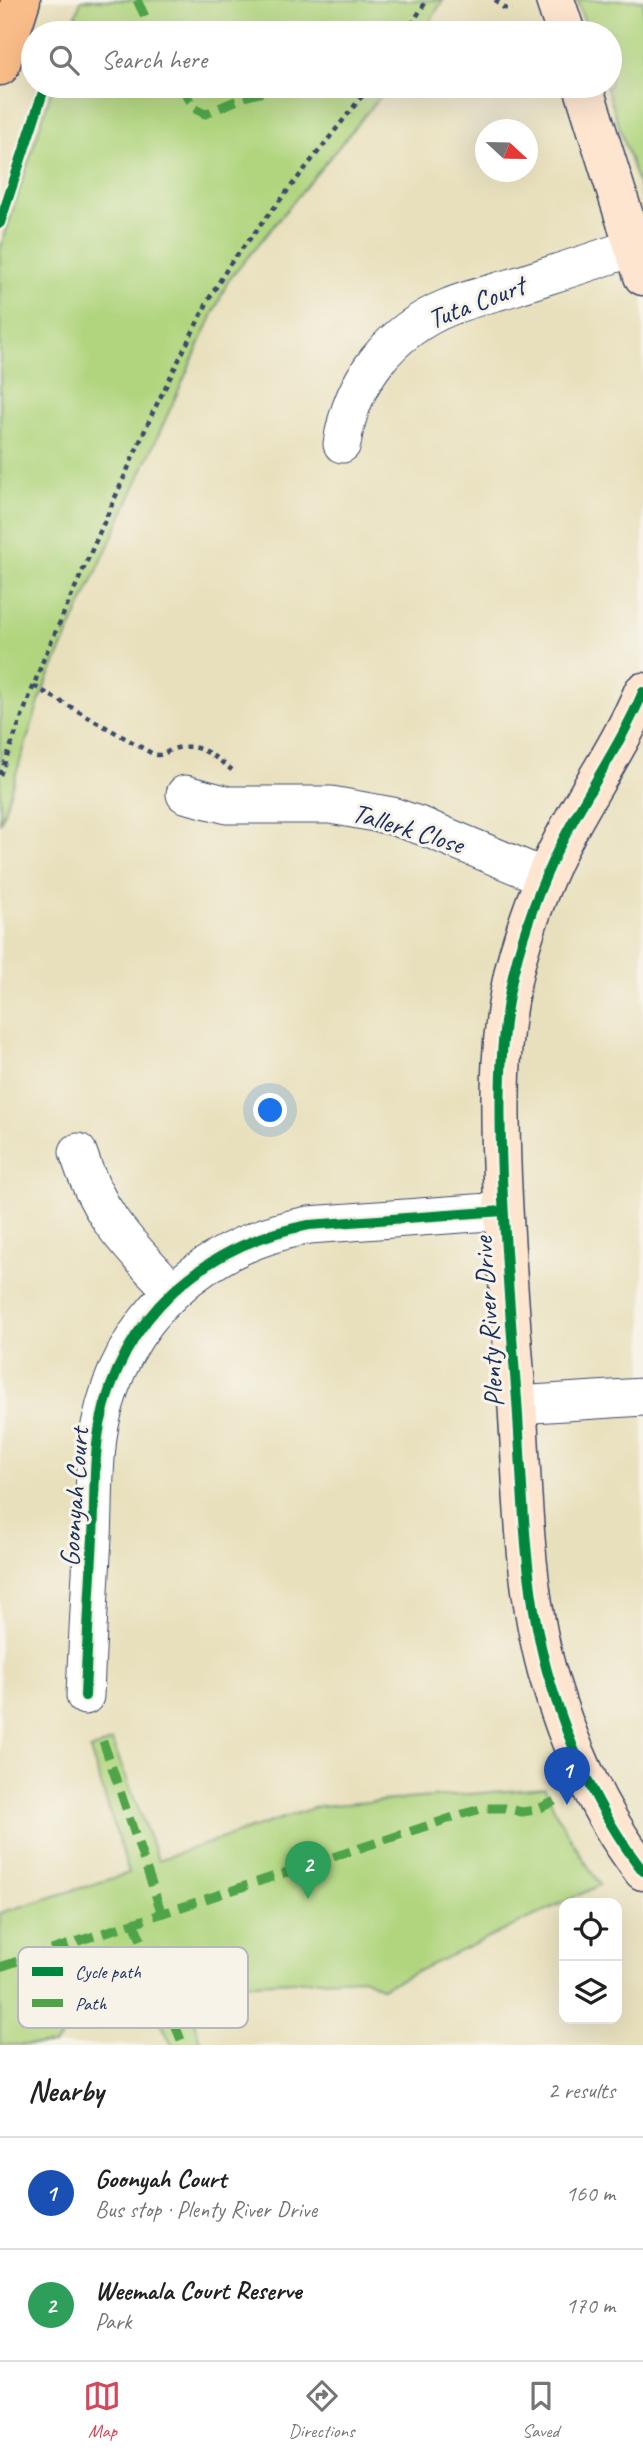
<!DOCTYPE html>
<html lang="en">
<head>
<meta charset="utf-8">
<style>
	:root { --surface:#fff; --page:#f6f6f6; --text:#222; --muted:#767676; --line:#e0e0e0; --accent:#d1495b }
	body { margin:0; font-family:Caveat,sans-serif; background:var(--page); color:var(--text) }
	.controls { position:absolute; right:21px; bottom:21px; display:grid; overflow:hidden; border-radius:14px; box-shadow:0 7px 28px #0002 }
	.controls button { width:63px; height:63px; display:grid; place-items:center; padding:0; border:0; border-bottom:2px solid var(--line); background:var(--surface); color:var(--text); font:35px sans-serif }
	.compass { position:absolute; left:475px; top:119px; width:63px; height:63px; border-radius:50%; background:var(--surface); box-shadow:0 7px 28px #0002; rotate:112deg }
	.you { position:absolute; left:271px; top:1111px; width:24px; height:24px; margin:-18px; border:5px solid #fff; border-radius:50%; background:#1a73e8; box-shadow:0 0 0 10px #1a73e833 }
	.badge { display:grid; place-items:center; width:46px; height:46px; border-radius:50%; background:var(--accent); color:#fff; font-size:23px; font-weight:700 }
	.pin { position:absolute; translate:-50% -58px; filter:drop-shadow(0 2px 4px #0008) }
	.pin::after { content:''; position:absolute; top:37px; width:24px; height:21px; background:inherit; clip-path:polygon(0 0,100% 0,50% 100%) }
	.list { margin:0; padding:0; list-style:none }
	h2 { display:flex; justify-content:space-between; align-items:center; height:91px; margin:0; padding:0 28px; font-size:30px }
	h2 small { font-size:23px; font-weight:400; color:var(--muted) }
	.list li { display:grid; grid-template-columns:46px 1fr auto; gap:21px; align-items:center; box-sizing:border-box; height:112px; padding:0 28px; border-top:2px solid var(--line) }
	.list b { display:block; font-size:26px; white-space:nowrap }
	.list p { margin:0; font-size:23px; white-space:nowrap; color:var(--muted) }
	.list em { font-size:23px; font-style:normal; color:var(--muted) }
	.icon { flex:none; width:38px; height:38px; fill:none; stroke:currentColor; stroke-width:2; stroke-linecap:round; stroke-linejoin:round }
	.map { position:relative; flex:none; width:643px; height:2045px; overflow:hidden }
	.search { position:absolute; background:var(--surface); box-shadow:0 7px 28px #0002; left:21px; right:21px; top:21px; height:77px; display:flex; align-items:center; gap:18px; box-sizing:border-box; padding:0 24px; border-radius:38px; color:var(--muted); font-size:26px }
	.sheet { height:315px; background:var(--surface) }
	nav { display:flex; justify-content:space-around; align-items:center; box-sizing:border-box; height:98px; border-top:2px solid var(--line); background:var(--surface); font-size:19px; color:var(--muted) }
	nav a { display:grid; justify-items:center; gap:4px }
	nav .on { color:var(--accent) }
	.map>svg:first-child { display:block }
	.green { fill:#b1d57f; stroke:#66826e; stroke-width:2 }
	.lines { fill:none; stroke-linecap:round; stroke-linejoin:round }
	.street-casing { stroke:#3a4a6c; stroke-width:39 }
	.secondary-casing { stroke:#3a4a6c; stroke-width:41 }
	.highway-casing { stroke:#3a4a6c; stroke-width:41 }
	.path { stroke:#3a4a6c; stroke-width:4.5; stroke-dasharray:5 5; stroke-linecap:butt }
	.street { stroke:#fff; stroke-width:37 }
	.secondary { stroke:#fde5d0; stroke-width:38 }
	.highway { stroke:#f9bd89; stroke-width:38 }
	.quiet { stroke:#4fa44a; stroke-width:9; stroke-dasharray:18 9; stroke-linecap:butt }
	.cycleway-casing { stroke:#f7f3e8; stroke-width:15 }
	.cycleway { stroke:#00873e; stroke-width:10 }
	.labels { text-anchor:middle; dominant-baseline:central; stroke-width:6; stroke-linejoin:round; paint-order:stroke }
	.street-label { font-size:28px; fill:#1b2f5e; stroke:#f7f3e8 }
	.key { fill:#f7f3e8; stroke:#b5b8bf; stroke-width:2 }
	.key-label { font-size:19px; fill:#1b2f5e }
</style>
</head>
<body>
<div class="map">
<svg width="643" height="2045" viewBox="0 0 643 2045">
	<rect width="100%" height="100%" fill="#f7f3e8"/>
	<filter id="ink" filterUnits="userSpaceOnUse"><feTurbulence type="fractalNoise" baseFrequency=".0143" numOctaves="2"/><feDisplacementMap in="SourceGraphic" scale="14" xChannelSelector="R" yChannelSelector="G"/><feConvolveMatrix kernelMatrix="1 2 1 2 8 2 1 2 1" color-interpolation-filters="sRGB"/></filter>
	<filter id="wash" filterUnits="userSpaceOnUse"><feTurbulence type="fractalNoise" baseFrequency=".00686" numOctaves="4" result="noise"/><feDisplacementMap in="SourceGraphic" scale="28" xChannelSelector="R" yChannelSelector="G"/><feGaussianBlur stdDeviation="1.57" result="paint"/><feColorMatrix in="noise" values="0 0 0 0 0 0 0 0 0 0 0 0 0 0 0 0 0 1.4 0 .05"/><feComposite in="paint" operator="in"/></filter>
	<g filter="url(#wash)">
		<rect width="100%" height="100%" fill="#e8e0bc"/>
		<g class="green">
			<polygon points="81,0 443,0 423,33 70,33"/>
			<polygon points="577,0 643,0 643,199 606,86 610,86 610,33 588,33"/>
			<polygon points="53,86 389,86 228,281 43,690 0,824 0,250"/>
			<polygon points="112,1741 158,1860 319,1806 545,1788 559,1819 600,1885 382,1988 363,1978 185,1986 201,2045 172,2045 145,1989 99,1997 54,2045 0,2045 0,1913 129,1873 90,1750"/>
		</g>
	</g>
	<g filter="url(#ink)">
		<g class="lines">
			<g class="street-casing">
				<g id="street">
					<path d="M342 444C351 381 390 331 449 307 471 298 494 293 516 286 556 273 595 261 634 247"/>
					<polyline points="185,794 228,805 331,805 392,816 424,827 544,877"/>
					<path d="M78 1152C99 1218 127 1242 172 1291"/>
					<polyline points="517,1405 643,1397"/>
					<path d="M85 1696C87 1643 90 1590 93 1537 95 1501 93 1461 100 1425 122 1317 202 1245 309 1225L503 1211"/>
				</g>
			</g>
			<g class="secondary-casing">
				<g id="secondary">
					<polyline points="555,0 566,33"/>
					<polyline points="583,86 643,276"/>
					<path d="M643 692C622 742 591 786 566 834 545 873 530 913 518 955 498 1028 499 1101 502 1177 505 1251 511 1325 517 1400 523 1489 523 1583 547 1671 567 1741 598 1813 643 1871"/>
				</g>
			</g>
			<g class="highway-casing">
				<polyline id="highway" points="0,66 21,0"/>
			</g>
			<g class="path">
				<polyline points="495,0 504,8 512,9"/>
				<polyline points="406,33 427,0"/>
				<path d="M34 686 153 754C162 757 165 752 173 749 199 741 213 756 232 770"/>
				<polyline points="0,775 44,658 153,412 210,297 230,264 370,86"/>
			</g>
			<use href="#street" class="street"/>
			<use href="#secondary" class="secondary"/>
			<use href="#highway" class="highway"/>
			<g class="quiet">
				<polyline points="137,0 153,33"/>
				<polyline points="181,86 195,109 205,114 247,96 291,86"/>
				<polyline points="103,1741 162,1914"/>
				<polyline points="134,1923 183,2045"/>
				<polyline points="0,1967 463,1814 485,1808 505,1808 522,1812 536,1810 555,1801"/>
			</g>
			<g class="cycleway-casing">
				<g id="cycleway">
					<polyline points="0,223 45,86"/>
					<path d="M643 692C622 742 591 786 566 834 545 873 530 913 518 955 498 1028 499 1101 502 1177 505 1251 511 1325 517 1400 523 1489 523 1583 547 1671 567 1741 598 1813 643 1871"/>
					<path d="M85 1696C87 1643 90 1590 93 1537 95 1501 93 1461 100 1425 122 1317 202 1245 309 1225L503 1211"/>
				</g>
			</g>
			<use href="#cycleway" class="cycleway"/>
		</g>
	</g>
	<g class="labels">
		<g class="street-label">
			<text transform="translate(476 302) rotate(-21)">Tuta Court</text>
			<text transform="translate(408 828) rotate(17)">Tallerk Close</text>
			<text transform="translate(488 1322) rotate(-94)">Plenty River Drive</text>
			<text transform="translate(74 1497) rotate(-86)">Goonyah Court</text>
		</g>
	</g>
	<rect x="18" y="1947" width="230" height="81" rx="10" class="key"/>
	<rect x="32" y="1967" width="31" height="9" fill="#00873e"/>
	<rect x="32" y="1999" width="31" height="8" fill="#4fa44a"/>
	<g class="key-label">
		<text x="75" y="1978">Cycle path</text>
		<text x="75" y="2010">Path</text>
	</g>
</svg>
<div class="controls">
<button><svg class="icon" aria-label="locate" viewBox="0 0 24 24"><circle cx="12" cy="12" r="6"/><path d="M12 2v4M12 18v4M2 12h4M18 12h4"/></svg></button>
<button><svg class="icon" aria-label="layers" viewBox="0 0 24 24"><path d="M12 4l9 5-9 5-9-5zM3 14l9 5 9-5"/></svg></button>
</div>
<svg class="compass" viewBox="-18 -18 36 36"><path d="M0-13l5 13h-10z" fill="#e53935"/><path d="M0 13l5-13h-10z" fill="#767676"/></svg>
<div class="you"></div>
<div class="pin badge" style="left:567px;top:1805px;background:#1a4fb4">1</div>
<div class="pin badge" style="left:308px;top:1899px;background:#2e9e5b">2</div>
<div class="search"><svg class="icon" aria-label="search" viewBox="0 0 24 24"><circle cx="10" cy="10" r="6"/><path d="M15 15l6 6"/></svg>Search here</div>
</div>
<section class="sheet">
<h2>Nearby<small>2 results</small></h2>
<ul class="list">
<li><span class="badge" style="background:#1a4fb4">1</span><div><b>Goonyah Court</b><p>Bus stop · Plenty River Drive</p></div><em>160 m</em></li>
<li><span class="badge" style="background:#2e9e5b">2</span><div><b>Weemala Court Reserve</b><p>Park</p></div><em>170 m</em></li>
</ul>
</section>
<nav>
<a class="on"><svg class="icon" aria-label="map" viewBox="0 0 24 24"><path d="M3 6l6-2 6 2 6-2v14l-6 2-6-2-6 2zM9 4v14M15 6v14"/></svg>Map</a>
<a><svg class="icon" aria-label="directions" viewBox="0 0 24 24"><path d="M12 3l9 9-9 9-9-9zM9 14v-3h6M13 9l2 2-2 2"/></svg>Directions</a>
<a><svg class="icon" aria-label="saved" viewBox="0 0 24 24"><path d="M7 4h10v16l-5-4-5 4z"/></svg>Saved</a>
</nav>
</body>
</html>
